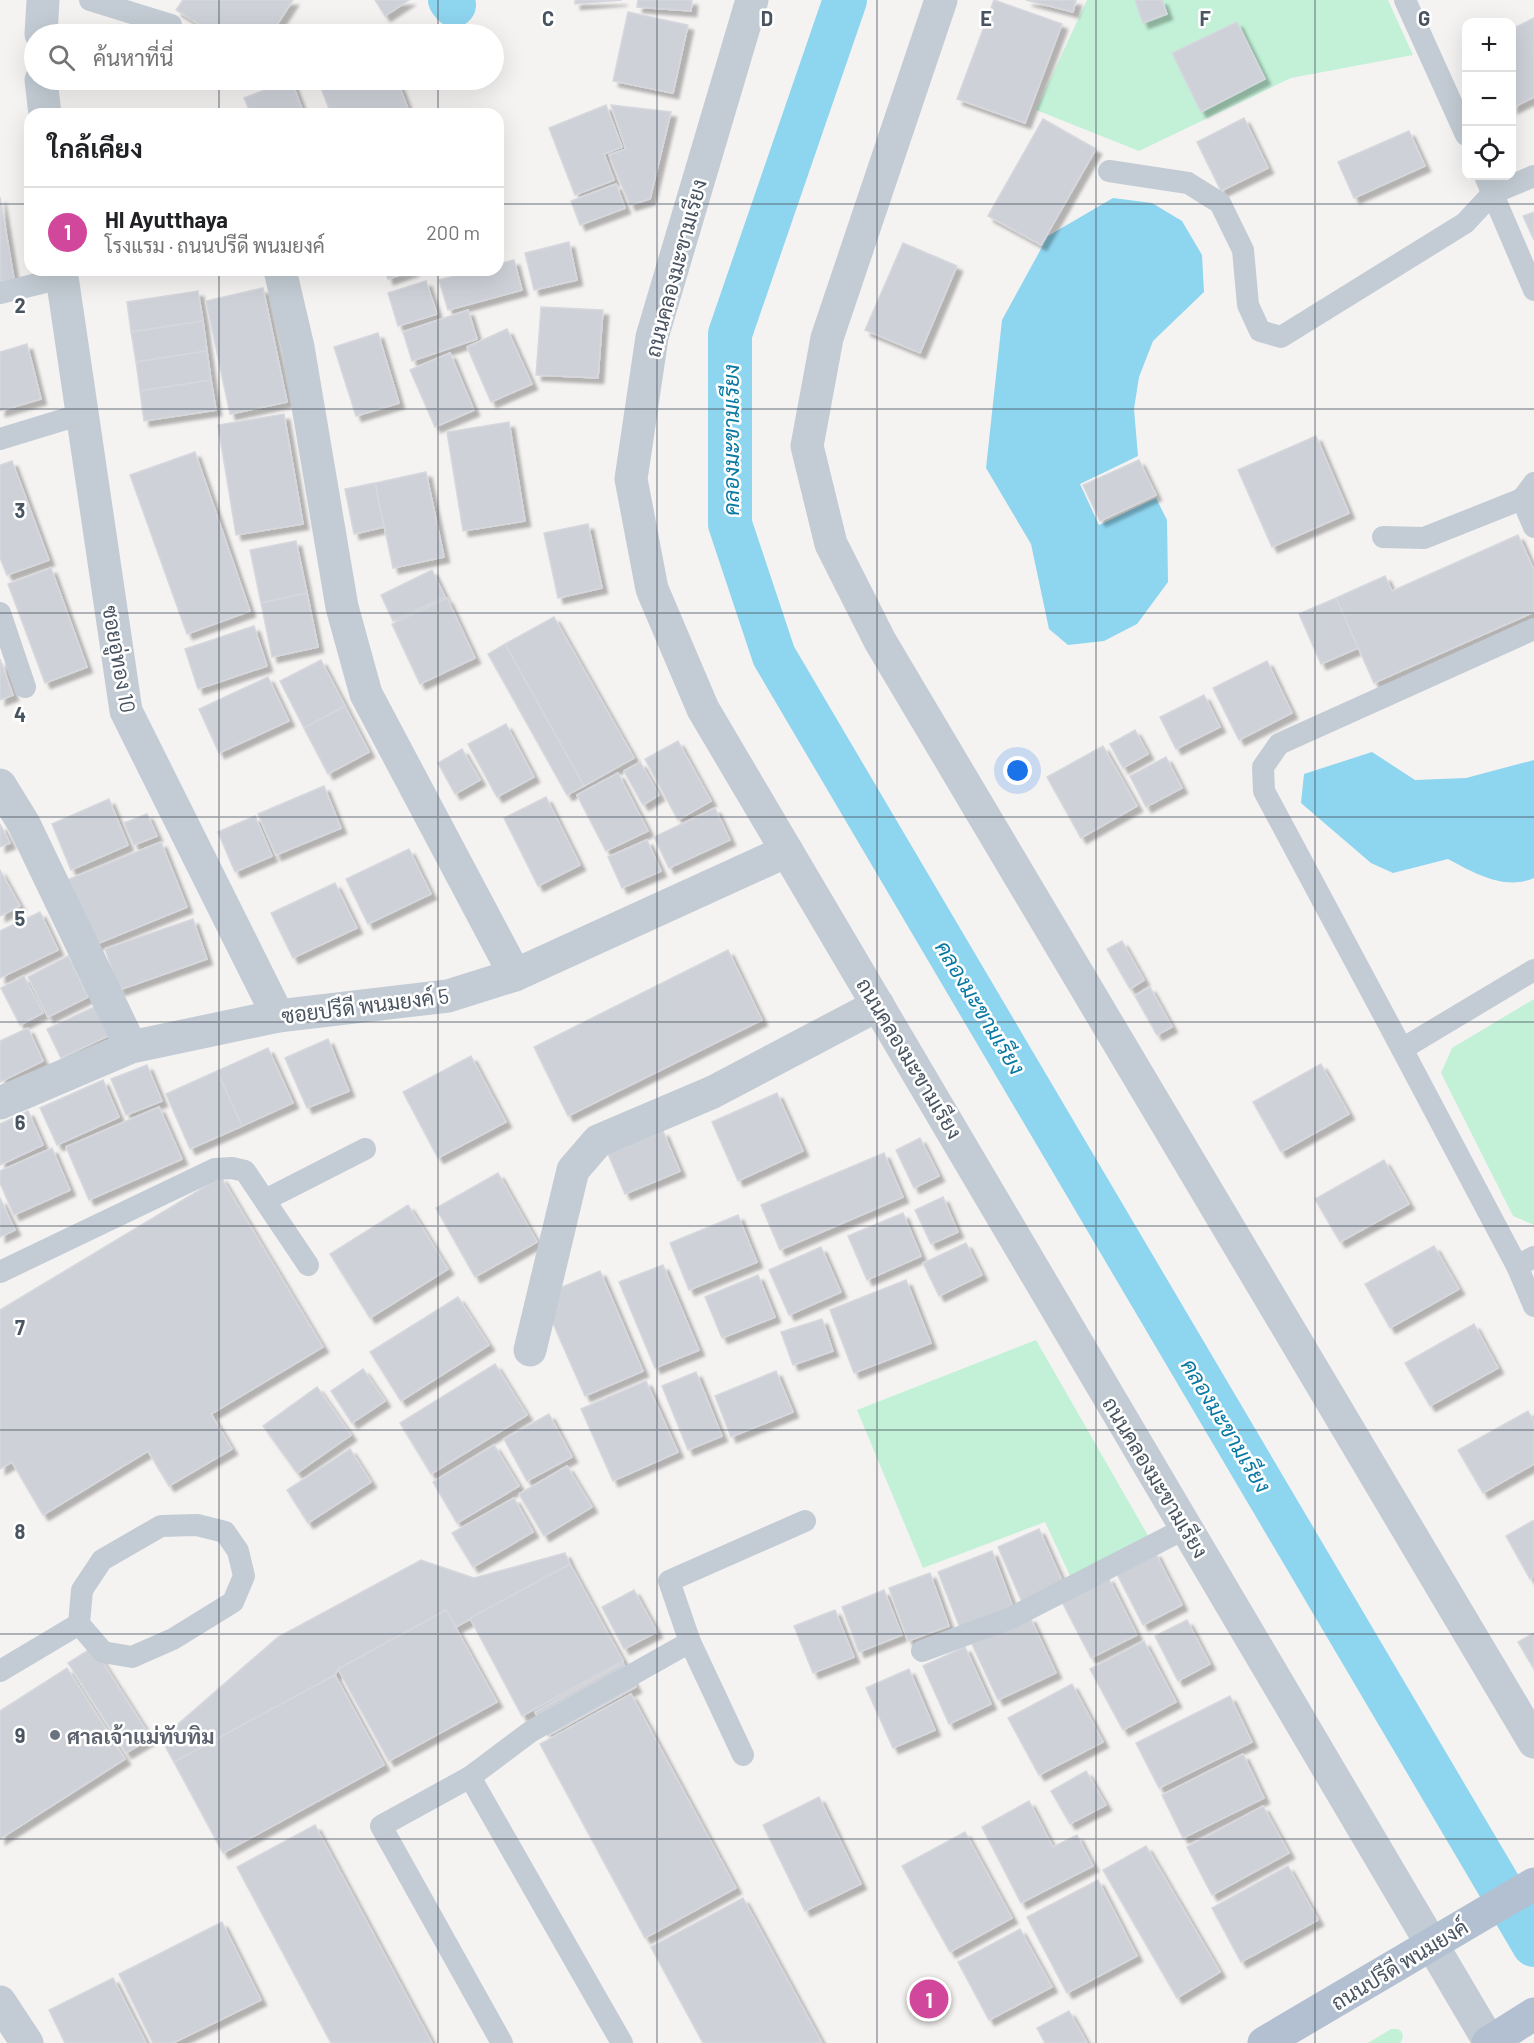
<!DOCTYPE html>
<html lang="th">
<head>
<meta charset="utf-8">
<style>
	:root { --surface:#fff; --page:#f6f6f6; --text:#202124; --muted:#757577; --line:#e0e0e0; --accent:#0f766e }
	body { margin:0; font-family:Barlow,Sarabun,sans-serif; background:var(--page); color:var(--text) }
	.controls { position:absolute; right:18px; top:18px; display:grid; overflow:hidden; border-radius:12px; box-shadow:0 6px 24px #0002 }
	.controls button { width:54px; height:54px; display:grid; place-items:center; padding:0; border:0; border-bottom:2px solid var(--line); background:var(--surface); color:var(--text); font:30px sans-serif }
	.you { position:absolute; left:1018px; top:771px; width:21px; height:21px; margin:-15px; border:4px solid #fff; border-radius:50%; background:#1a73e8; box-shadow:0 0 0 9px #1a73e833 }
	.badge { display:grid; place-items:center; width:39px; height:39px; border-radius:50%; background:var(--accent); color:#fff; font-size:20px; font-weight:700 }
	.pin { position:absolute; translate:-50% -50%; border:3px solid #fff; box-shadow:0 2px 6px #0006 }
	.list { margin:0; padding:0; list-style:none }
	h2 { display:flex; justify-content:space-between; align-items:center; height:78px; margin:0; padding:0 24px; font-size:26px }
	h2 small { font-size:20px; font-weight:400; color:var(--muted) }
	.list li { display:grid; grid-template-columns:39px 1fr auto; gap:18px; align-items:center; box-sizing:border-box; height:90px; padding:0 24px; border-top:2px solid var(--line) }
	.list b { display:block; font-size:22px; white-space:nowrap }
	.list p { margin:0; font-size:20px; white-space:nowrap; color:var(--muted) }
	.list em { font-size:20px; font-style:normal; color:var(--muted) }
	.icon { flex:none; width:33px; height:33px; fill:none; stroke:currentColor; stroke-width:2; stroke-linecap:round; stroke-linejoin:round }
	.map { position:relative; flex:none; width:1534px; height:2043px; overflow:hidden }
	.search { position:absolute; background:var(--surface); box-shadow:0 6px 24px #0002; left:24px; top:24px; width:480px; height:66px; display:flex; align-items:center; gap:15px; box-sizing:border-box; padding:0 21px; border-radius:33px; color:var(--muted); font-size:22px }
	.panel { position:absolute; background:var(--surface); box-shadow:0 6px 24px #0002; left:24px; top:108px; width:480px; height:168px; border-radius:18px }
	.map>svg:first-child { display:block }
	.green { fill:#c2f1d7 }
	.water { fill:#8ed5ef }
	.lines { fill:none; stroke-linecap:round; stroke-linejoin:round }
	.canal { stroke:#8ed5ef; stroke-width:44 }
	.building { fill:#ced1d8; stroke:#d6d8de; stroke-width:1.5; filter:url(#shadow) }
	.service { stroke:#c3ccd4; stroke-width:22 }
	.minor { stroke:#c3ccd4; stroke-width:33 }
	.tertiary { stroke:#c3ccd4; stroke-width:33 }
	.primary { stroke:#b2c0d1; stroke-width:33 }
	.grid { fill:none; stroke:#495461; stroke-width:1.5; stroke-opacity:0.55 }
	.worship-dot { fill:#6b7280; stroke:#fff; stroke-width:2 }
	.labels { text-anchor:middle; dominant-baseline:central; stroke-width:5; stroke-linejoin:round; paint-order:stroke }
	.street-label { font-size:21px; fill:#495461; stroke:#fff }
	.worship-label { font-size:21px; font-weight:bold; fill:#5b616d; stroke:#fff; text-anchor:start }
	.water-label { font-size:22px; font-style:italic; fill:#0a7aa4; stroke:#fff }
	.grid-label { font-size:20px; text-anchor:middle; font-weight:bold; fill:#495461; stroke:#fff; stroke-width:5; stroke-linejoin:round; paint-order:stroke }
</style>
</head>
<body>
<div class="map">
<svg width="1534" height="2043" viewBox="0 0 1534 2043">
	<defs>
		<filter id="shadow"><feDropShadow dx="5.5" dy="5.5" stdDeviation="1.5" flood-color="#0004"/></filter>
	</defs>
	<rect width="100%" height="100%" fill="#f5f3f2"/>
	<g class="green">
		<polygon points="1087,0 1388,0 1413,55 1291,78 1139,151 1036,110"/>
		<polygon points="1534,999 1534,1225 1513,1216 1441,1073 1452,1048"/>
		<polygon points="1036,1340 1150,1539 1071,1578 1045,1522 923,1568 857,1410"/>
		<polygon points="1391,2029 1398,2029 1402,2032 1403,2038 1400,2043 1368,2043"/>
	</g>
	<g class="water">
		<polygon points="1113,198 1152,203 1182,221 1202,255 1204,292 1153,341 1139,377 1134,409 1138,456 1080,484 1099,525 1156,498 1167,520 1168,582 1137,624 1104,641 1068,645 1049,629 1031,544 986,468 991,422 1002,320 1048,236"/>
		<path d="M1372 752 1415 780 1466 778 1534 760V878C1505 891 1474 873 1448 859L1393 873 1371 863 1301 803 1304 774Z"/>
	</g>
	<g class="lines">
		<g class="canal">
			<polyline points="450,0 454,5"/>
			<polyline points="845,0 730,334 730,524 774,656 1534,1945"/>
		</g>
	</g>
	<g class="building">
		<polygon points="183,0 293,0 271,34 215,34 176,10"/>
		<polygon points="375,0 409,0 385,16"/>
		<polygon points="575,0 622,0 575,4"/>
		<polygon points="638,0 692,0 691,11 637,7"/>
		<polygon points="994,0 1062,24 1025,123 957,99"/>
		<polygon points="1026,0 1076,0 1073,12"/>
		<polygon points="1135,0 1162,0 1167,14 1143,23"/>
		<polygon points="628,12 688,25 673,93 613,81"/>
		<polygon points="1534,18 1534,97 1512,108 1512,29"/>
		<polygon points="1237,22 1265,79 1201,112 1172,53"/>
		<polygon points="291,80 304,114 251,114 244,98"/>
		<polygon points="318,80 397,80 410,114 331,114"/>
		<polygon points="606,105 622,147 604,154 614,180 575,195 549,128"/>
		<polygon points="611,105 671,112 650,199 630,205 609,155 626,149"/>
		<polygon points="1244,118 1268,168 1221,191 1197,142"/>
		<polygon points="1043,119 1096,149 1041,245 988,216"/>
		<polygon points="1409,131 1425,166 1354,198 1338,162"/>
		<polygon points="616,184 625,208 580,225 571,201"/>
		<polygon points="0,197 14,279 0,282"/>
		<polygon points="1534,212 1534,240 1523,216"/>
		<polygon points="569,242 577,280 534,290 525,253"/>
		<polygon points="903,243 957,266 920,353 865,330"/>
		<polygon points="514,260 522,290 448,310 439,280 477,270 498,270 498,264"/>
		<polygon points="385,270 414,270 388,279"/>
		<polygon points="426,281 437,314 398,326 388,293"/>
		<polygon points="263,288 287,402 230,414 206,301"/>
		<polygon points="198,291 203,321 131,332 127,302"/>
		<polygon points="541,307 603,310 598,378 536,375"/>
		<polygon points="468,310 477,339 412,361 403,332"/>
		<polygon points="203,321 207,351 136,362 131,332"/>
		<polygon points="507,329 532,384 491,402 467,347"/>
		<polygon points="378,333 399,403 356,416 334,347"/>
		<polygon points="27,344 41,399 0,411 0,352"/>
		<polygon points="207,351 211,380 140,391 136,362"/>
		<polygon points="450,353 474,410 435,427 410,370"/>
		<polygon points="211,380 216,410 144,421 140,391"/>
		<polygon points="284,414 303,524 236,535 218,425"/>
		<polygon points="509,422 525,521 463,531 447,432"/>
		<polygon points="1316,436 1349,513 1272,547 1238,470"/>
		<polygon points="195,452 250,611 187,634 130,475"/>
		<polygon points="1139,460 1156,495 1100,521 1083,485"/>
		<polygon points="12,461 49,560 7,575 0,558 0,465"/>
		<polygon points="426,472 444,557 393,568 375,483"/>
		<polygon points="375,483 384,527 354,534 345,489"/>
		<polygon points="588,524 602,588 558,598 544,533"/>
		<polygon points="1518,535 1534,570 1534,612 1374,683 1336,598 1385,576 1392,591"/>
		<polygon points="296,541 307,593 261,603 250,550"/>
		<polygon points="51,568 87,667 45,683 8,584"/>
		<polygon points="432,570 445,597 393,621 381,595"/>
		<polygon points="307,593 318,647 272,657 261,603"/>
		<polygon points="447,598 475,658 420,684 392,624"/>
		<polygon points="1336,598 1358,648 1321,664 1299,614"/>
		<polygon points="554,617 634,758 584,786 505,644"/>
		<polygon points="254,626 267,666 198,689 185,649"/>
		<polygon points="505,644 584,786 567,795 488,654"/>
		<polygon points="0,659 13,695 0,700"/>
		<polygon points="321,660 345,706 304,728 280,681"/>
		<polygon points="1267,661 1292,713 1239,740 1213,688"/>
		<polygon points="268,677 289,721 219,753 199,709"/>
		<polygon points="1204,695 1220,727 1176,749 1160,717"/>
		<polygon points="345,706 369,752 328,774 304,728"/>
		<polygon points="506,724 534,777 497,797 468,744"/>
		<polygon points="1135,730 1148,754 1123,768 1110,744"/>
		<polygon points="678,741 711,801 678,820 645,759"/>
		<polygon points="1103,746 1137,806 1081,838 1047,777"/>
		<polygon points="462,749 480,780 455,794 438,763"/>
		<polygon points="1166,757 1182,788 1146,807 1130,776"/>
		<polygon points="640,762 659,795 643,805 624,771"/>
		<polygon points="618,773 648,831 606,851 577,795"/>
		<polygon points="324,786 341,828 276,855 258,814"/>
		<polygon points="546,797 580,865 538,886 504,818"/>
		<polygon points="109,799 128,845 71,870 52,824"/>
		<polygon points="715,808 730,840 669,868 654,837"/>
		<polygon points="147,814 157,836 134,845 124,823"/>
		<polygon points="255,816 272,856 235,872 218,832"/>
		<polygon points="0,824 10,843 0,847"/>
		<polygon points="647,840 661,871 622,888 608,857"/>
		<polygon points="161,842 187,907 94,945 67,880"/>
		<polygon points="409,849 431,894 368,924 346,879"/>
		<polygon points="0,870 20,906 0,916"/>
		<polygon points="335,883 357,928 293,958 271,913"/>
		<polygon points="40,912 58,950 0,978 0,931"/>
		<polygon points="193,919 207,959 119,990 105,949"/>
		<polygon points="1122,941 1144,980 1130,989 1107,949"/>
		<polygon points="728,950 762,1020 568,1116 534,1047"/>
		<polygon points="68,956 88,997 48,1017 28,977"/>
		<polygon points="24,976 43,1013 20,1025 1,988"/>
		<polygon points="1150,987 1172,1027 1157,1035 1135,996"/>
		<polygon points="94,1007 108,1036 61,1058 47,1029"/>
		<polygon points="28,1028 43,1061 0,1082 0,1041"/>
		<polygon points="328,1039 349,1091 307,1108 285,1058"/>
		<polygon points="268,1048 293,1103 242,1126 217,1071"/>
		<polygon points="471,1056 506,1122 438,1158 403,1092"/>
		<polygon points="1321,1064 1349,1114 1281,1152 1253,1102"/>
		<polygon points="147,1065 162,1101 126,1115 111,1079"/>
		<polygon points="217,1071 242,1126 190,1149 166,1094"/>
		<polygon points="103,1080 119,1117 57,1145 40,1108"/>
		<polygon points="777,1093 803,1151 738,1181 712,1122"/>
		<polygon points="159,1107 182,1159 89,1200 66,1147"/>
		<polygon points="28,1111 43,1145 0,1165 0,1124"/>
		<polygon points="663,1131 680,1171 625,1194 608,1154"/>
		<polygon points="920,1138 939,1176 914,1188 896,1150"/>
		<polygon points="52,1148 70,1190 14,1215 0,1183 0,1171"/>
		<polygon points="884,1153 903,1197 780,1250 761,1205"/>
		<polygon points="1384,1160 1409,1204 1340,1242 1315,1199"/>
		<polygon points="498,1173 537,1242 475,1277 436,1208"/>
		<polygon points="221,1177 323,1347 211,1414 232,1449 169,1486 148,1451 43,1515 12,1462 0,1469 0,1310"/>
		<polygon points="943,1197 958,1232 931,1244 915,1210"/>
		<polygon points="0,1198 15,1230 0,1237"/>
		<polygon points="408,1205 448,1269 370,1318 330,1254"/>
		<polygon points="903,1213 921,1256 867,1280 848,1236"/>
		<polygon points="738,1215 757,1262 689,1290 670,1243"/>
		<polygon points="966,1243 982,1275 939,1296 923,1263"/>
		<polygon points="1434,1246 1459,1289 1390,1328 1365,1284"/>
		<polygon points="821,1247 841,1292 789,1315 769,1270"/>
		<polygon points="663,1265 699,1350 655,1368 619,1282"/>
		<polygon points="600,1271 643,1371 585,1396 551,1319 562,1287"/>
		<polygon points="758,1275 775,1317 722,1338 705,1297"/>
		<polygon points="906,1280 931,1343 854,1373 830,1310"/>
		<polygon points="458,1297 489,1345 401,1401 370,1352"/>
		<polygon points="822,1319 833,1351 793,1365 781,1332"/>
		<polygon points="1474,1324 1498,1368 1430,1406 1405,1363"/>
		<polygon points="495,1364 527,1415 431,1474 400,1423"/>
		<polygon points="363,1369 385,1401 352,1423 331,1391"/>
		<polygon points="776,1371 793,1412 731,1437 715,1396"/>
		<polygon points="696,1372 722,1436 688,1450 662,1386"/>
		<polygon points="646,1381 678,1452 613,1481 581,1409"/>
		<polygon points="317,1387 351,1435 297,1473 263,1426"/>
		<polygon points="1528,1411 1534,1422 1534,1464 1483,1493 1458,1450"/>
		<polygon points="549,1414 572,1457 527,1481 504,1439"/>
		<polygon points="494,1445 519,1486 457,1523 433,1482"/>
		<polygon points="350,1449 371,1482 308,1523 287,1490"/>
		<polygon points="567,1466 592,1507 544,1536 519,1494"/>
		<polygon points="514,1498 533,1532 473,1567 452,1533"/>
		<polygon points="1534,1520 1534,1576 1530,1579 1506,1536"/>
		<polygon points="1039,1529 1063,1583 1022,1602 998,1547"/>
		<polygon points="992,1551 1013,1607 960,1628 938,1572"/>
		<polygon points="1155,1552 1182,1605 1143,1625 1116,1572"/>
		<polygon points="565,1553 570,1564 456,1627 446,1610 338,1669 335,1675 174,1762 161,1739 278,1637 421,1560 474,1578"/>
		<polygon points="570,1564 623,1661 522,1716 470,1618"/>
		<polygon points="930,1573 949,1626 908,1641 889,1588"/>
		<polygon points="1108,1577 1137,1635 1091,1658 1061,1600"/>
		<polygon points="634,1590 657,1632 624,1649 602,1607"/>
		<polygon points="884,1590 902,1635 859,1652 842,1607"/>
		<polygon points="446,1610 497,1702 389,1761 338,1669"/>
		<polygon points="835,1610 854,1657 813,1673 794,1626"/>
		<polygon points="1030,1617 1056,1673 998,1700 972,1644"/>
		<polygon points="1187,1620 1210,1664 1178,1681 1155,1636"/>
		<polygon points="1534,1633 1534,1669 1518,1642"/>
		<polygon points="1144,1641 1176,1702 1123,1730 1090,1669"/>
		<polygon points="93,1647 151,1738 126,1753 68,1663"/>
		<polygon points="965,1647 991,1704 949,1724 923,1666"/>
		<polygon points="623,1663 636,1687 548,1736 535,1712"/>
		<polygon points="67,1668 125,1759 0,1839 0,1711"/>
		<polygon points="909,1669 935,1730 893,1748 866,1688"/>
		<polygon points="335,1675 384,1765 223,1853 174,1762"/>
		<polygon points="1072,1684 1103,1742 1039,1775 1008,1718"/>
		<polygon points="631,1694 736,1888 645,1938 540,1744"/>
		<polygon points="1230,1696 1252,1742 1159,1788 1136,1743"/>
		<polygon points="1243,1754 1264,1798 1183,1838 1162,1795"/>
		<polygon points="1086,1771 1106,1805 1070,1824 1051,1791"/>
		<polygon points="819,1797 861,1884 805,1911 763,1825"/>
		<polygon points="1029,1801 1053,1847 1077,1835 1093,1866 1021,1903 982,1827"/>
		<polygon points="1263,1806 1289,1853 1212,1895 1187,1847"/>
		<polygon points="315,1825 432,2043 331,2043 237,1867"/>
		<polygon points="965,1832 1012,1918 950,1952 902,1866"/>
		<polygon points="1146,1846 1220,1972 1177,1998 1103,1870"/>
		<polygon points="1288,1866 1318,1920 1241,1962 1212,1908"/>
		<polygon points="1098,1880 1137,1956 1067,1993 1027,1917"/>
		<polygon points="743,1898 822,2043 703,2043 651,1947"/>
		<polygon points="222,1922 261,2000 173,2043 153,2043 119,1974"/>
		<polygon points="1020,1929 1052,1987 989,2020 958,1962"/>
		<polygon points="113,1978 146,2043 65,2043 49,2010"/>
		<polygon points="1069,2011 1087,2043 1045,2043 1037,2028"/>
	</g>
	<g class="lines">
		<g class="service">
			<polyline points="90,0 171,25"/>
			<polyline points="1405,0 1466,135"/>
			<polyline points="1109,171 1188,183 1220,203 1243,250 1248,305 1260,331 1281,337 1465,223 1493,193 1534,176"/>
			<polyline points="1485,176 1534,290"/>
			<polyline points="0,293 62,278"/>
			<polyline points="0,439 82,414"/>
			<polyline points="1534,483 1522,499 1534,527"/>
			<polyline points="1383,537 1424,538 1522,499"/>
			<polyline points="0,613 25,687"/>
			<polyline points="1534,970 1402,1049 1517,1266 1534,1257"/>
			<polyline points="1402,1049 1264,791 1263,767 1279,744 1534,629"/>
			<polyline points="265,1200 365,1149"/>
			<polyline points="1517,1266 1534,1306"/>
			<polyline points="0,1272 215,1169 232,1168 245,1171 308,1265"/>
			<polyline points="922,1651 1011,1618 1186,1528"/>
			<polyline points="0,1671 79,1624 103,1652 132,1657 173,1639 233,1602 244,1576 238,1551 225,1532 197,1525 161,1526 102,1560 82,1590 79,1624"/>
			<polyline points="743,1755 690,1642 669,1581 805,1521"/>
			<polyline points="470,1777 530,1732 690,1642"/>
			<polyline points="502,2043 381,1826 470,1777 622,2043"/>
		</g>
		<g class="minor">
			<polyline points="41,34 43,0"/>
			<polyline points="41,80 45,114"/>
			<polyline points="61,270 126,711 278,1016"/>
			<polyline points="280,270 298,347 342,607 366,694 515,975"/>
			<polyline points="0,785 24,824 131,1047"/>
			<polyline points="0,1103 131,1047 278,1016 448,996 515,975 787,851"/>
			<polyline points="530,1350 573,1170 598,1141 713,1092 878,1005"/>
			<polyline points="0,2002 27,2043"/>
		</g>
		<g class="tertiary">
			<polyline points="752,0 652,337 631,479 652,589 703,709 1490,2043"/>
			<polyline points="941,0 827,338 807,446 831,544 880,641 1534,1742"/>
		</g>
		<g class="primary">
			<polyline points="1264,2043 1534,1884"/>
			<polyline points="1488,2043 1534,2014"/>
		</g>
	</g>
	<path class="grid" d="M219 0V34M438 0V34M657 0V2043M877 0V2043M1096 0V2043M1315 0V2043M219 80V114M438 80V114M0 204H30M498 204H1534M219 270V2043M438 270V2043M0 409H1534M0 613H1534M0 817H1534M0 1022H1534M0 1226H1534M0 1430H1534M0 1634H1534M0 1839H1534"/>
	<circle class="worship-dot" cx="55" cy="1735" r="6"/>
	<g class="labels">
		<g class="street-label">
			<text transform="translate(675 268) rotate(-75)">ถนนคลองมะขามเรียง</text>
			<text transform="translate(120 659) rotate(80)">ซอยอู่ทอง 10</text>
			<text transform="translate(365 1005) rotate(-7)">ซอยปรีดี พนมยงค์ 5</text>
			<text transform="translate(910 1058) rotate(59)">ถนนคลองมะขามเรียง</text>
			<text transform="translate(1156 1477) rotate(59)">ถนนคลองมะขามเรียง</text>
			<text transform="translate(1399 1964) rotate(-31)">ถนนปรีดี พนมยงค์</text>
		</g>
		<g class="worship-label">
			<text x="67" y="1735">ศาลเจ้าแม่ทับทิม</text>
		</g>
		<g class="water-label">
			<text transform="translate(730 440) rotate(-90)">คลองมะขามเรียง</text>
			<text transform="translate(981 1007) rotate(59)">คลองมะขามเรียง</text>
			<text transform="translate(1227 1425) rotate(59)">คลองมะขามเรียง</text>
		</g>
	</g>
	<g class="grid-label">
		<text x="548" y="26">C</text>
		<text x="767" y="26">D</text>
		<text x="986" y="26">E</text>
		<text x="1205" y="26">F</text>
		<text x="1424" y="26">G</text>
		<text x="20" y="313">2</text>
		<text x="20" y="518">3</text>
		<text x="20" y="722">4</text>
		<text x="20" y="926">5</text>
		<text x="20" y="1130">6</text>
		<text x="20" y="1335">7</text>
		<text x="20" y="1539">8</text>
		<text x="20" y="1743">9</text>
	</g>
</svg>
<div class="controls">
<button>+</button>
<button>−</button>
<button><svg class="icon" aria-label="locate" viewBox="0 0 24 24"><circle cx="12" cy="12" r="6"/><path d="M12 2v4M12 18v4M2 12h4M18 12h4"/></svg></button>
</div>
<div class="you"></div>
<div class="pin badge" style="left:929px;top:1999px;background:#d1479c">1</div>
<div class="search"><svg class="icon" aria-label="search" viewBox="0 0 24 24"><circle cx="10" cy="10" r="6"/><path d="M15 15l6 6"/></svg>ค้นหาที่นี่</div>
<section class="panel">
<h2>ใกล้เคียง<small></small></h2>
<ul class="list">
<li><span class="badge" style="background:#d1479c">1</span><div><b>HI Ayutthaya</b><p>โรงแรม · ถนนปรีดี พนมยงค์</p></div><em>200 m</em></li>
</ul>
</section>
</div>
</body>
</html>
